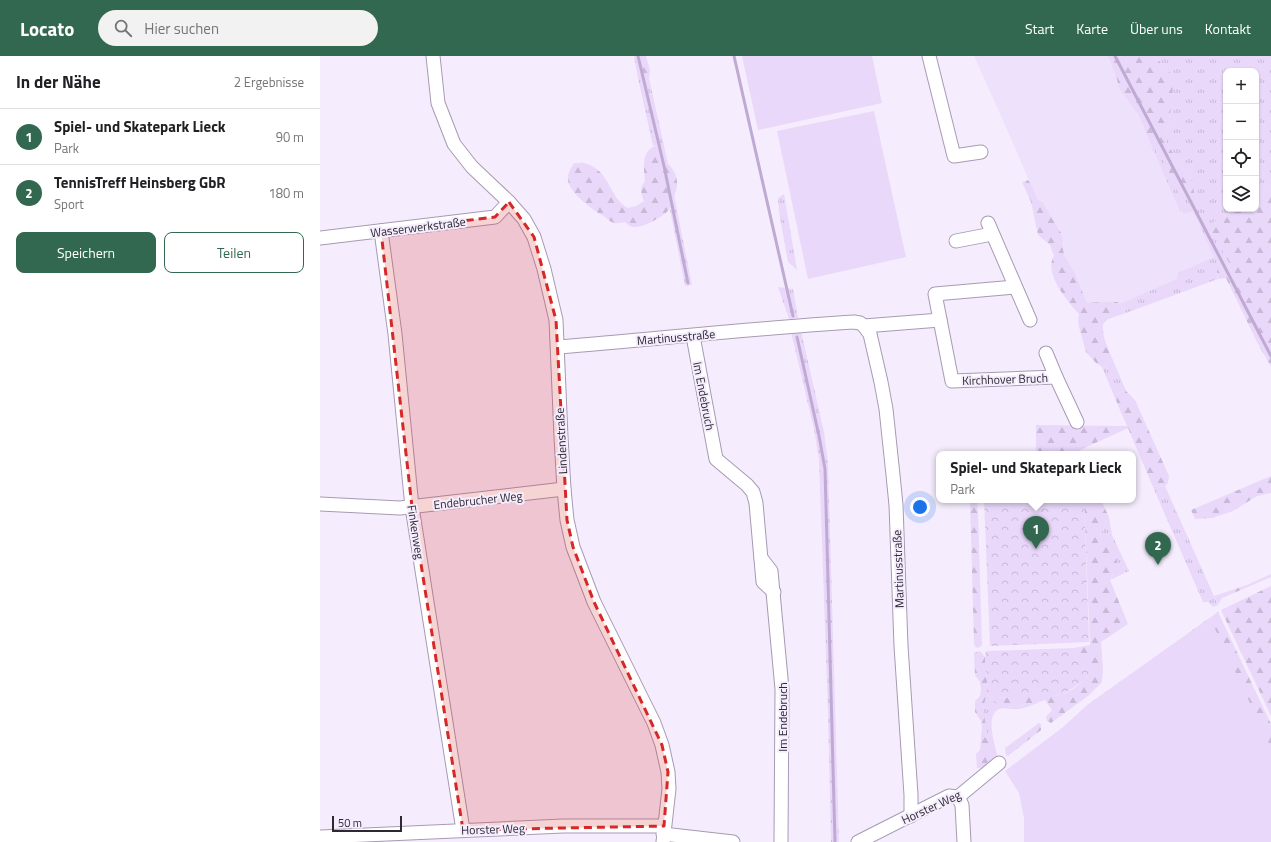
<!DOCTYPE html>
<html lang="de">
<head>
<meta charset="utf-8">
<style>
	:root { --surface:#fff; --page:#f2f2f2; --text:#202124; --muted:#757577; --line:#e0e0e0; --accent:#31684f }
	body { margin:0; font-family:"Titillium Web",sans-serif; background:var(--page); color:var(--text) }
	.controls { position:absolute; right:12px; top:12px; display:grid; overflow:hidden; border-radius:8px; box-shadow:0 1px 3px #0004 }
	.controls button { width:36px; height:36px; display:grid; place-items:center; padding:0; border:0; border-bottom:1px solid var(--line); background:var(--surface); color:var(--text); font:20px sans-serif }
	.scale { position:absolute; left:12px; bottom:10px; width:70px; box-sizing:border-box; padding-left:4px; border:2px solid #2d2832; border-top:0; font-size:11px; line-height:14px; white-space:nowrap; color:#2d2832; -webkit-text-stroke:3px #f5edfd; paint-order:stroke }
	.you { position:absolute; left:600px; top:451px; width:14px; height:14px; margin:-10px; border:3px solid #fff; border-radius:50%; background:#1a73e8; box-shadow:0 0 0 6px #1a73e833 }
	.badge { display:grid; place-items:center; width:26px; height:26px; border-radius:50%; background:var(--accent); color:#fff; font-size:13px; font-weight:700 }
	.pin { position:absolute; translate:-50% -33px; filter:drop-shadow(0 1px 2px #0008) }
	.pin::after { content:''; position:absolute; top:21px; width:14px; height:12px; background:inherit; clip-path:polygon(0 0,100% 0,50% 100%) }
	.popup { position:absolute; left:616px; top:395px; width:200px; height:52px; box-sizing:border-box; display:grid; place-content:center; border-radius:8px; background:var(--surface); filter:drop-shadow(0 1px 3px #0005); font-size:13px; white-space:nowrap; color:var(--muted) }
	.popup b { font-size:15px; color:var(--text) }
	.popup::after { content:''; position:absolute; left:50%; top:100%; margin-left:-8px; border:8px solid transparent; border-top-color:var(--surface) }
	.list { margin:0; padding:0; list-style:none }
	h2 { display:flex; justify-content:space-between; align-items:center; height:52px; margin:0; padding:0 16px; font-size:17px }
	h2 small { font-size:13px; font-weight:400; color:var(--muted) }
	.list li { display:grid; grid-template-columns:26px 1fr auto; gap:12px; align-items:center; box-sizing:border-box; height:56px; padding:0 16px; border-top:1px solid var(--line) }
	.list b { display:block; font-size:15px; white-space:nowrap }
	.list p { margin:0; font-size:13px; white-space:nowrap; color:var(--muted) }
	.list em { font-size:13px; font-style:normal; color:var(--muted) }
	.actions { display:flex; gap:8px; padding:12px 16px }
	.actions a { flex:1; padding:9px 0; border:1px solid var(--accent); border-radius:8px; text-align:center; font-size:14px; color:var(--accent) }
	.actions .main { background:var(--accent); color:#fff }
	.icon { flex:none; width:22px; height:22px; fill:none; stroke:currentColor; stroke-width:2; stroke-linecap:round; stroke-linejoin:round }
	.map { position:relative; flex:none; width:951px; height:786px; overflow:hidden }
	header { display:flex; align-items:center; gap:24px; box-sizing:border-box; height:56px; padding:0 20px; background:var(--accent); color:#fff }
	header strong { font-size:19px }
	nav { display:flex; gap:22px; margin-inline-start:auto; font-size:14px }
	.search { width:280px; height:36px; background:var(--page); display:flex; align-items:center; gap:10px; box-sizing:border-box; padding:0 14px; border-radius:22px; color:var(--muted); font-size:15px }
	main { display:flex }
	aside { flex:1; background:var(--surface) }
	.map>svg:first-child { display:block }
	.built { fill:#eee1fb }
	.grass { fill:url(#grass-tufts) }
	.forest { fill:url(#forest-firs) }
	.park { fill:url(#park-crowns) }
	.pitch { fill:#e9d8fa }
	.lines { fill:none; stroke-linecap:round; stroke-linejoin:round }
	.stream { stroke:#c0aad4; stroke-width:3 }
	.minor-casing { stroke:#a79ab3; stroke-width:15 }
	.minor { stroke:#fff; stroke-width:13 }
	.marked { fill:#d62828; fill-opacity:0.2; stroke:#d62828; stroke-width:3; stroke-dasharray:8 5; stroke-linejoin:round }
	.labels { text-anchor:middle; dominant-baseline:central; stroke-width:4; stroke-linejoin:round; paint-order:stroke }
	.street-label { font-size:12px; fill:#2d2832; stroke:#f5edfd }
</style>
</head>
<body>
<header>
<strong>Locato</strong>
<div class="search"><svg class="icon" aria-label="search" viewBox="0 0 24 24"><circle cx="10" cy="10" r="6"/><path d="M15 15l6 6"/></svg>Hier suchen</div>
<nav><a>Start</a><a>Karte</a><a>Über uns</a><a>Kontakt</a></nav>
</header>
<main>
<aside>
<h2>In der Nähe<small>2 Ergebnisse</small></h2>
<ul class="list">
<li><span class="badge">1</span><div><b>Spiel- und Skatepark Lieck</b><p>Park</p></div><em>90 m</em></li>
<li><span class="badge">2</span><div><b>TennisTreff Heinsberg GbR</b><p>Sport</p></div><em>180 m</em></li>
</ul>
<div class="actions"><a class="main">Speichern</a><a>Teilen</a></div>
</aside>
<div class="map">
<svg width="951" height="786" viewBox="0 0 951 786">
	<defs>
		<pattern id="grass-tufts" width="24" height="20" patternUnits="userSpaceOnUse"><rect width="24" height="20" fill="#e9d8fa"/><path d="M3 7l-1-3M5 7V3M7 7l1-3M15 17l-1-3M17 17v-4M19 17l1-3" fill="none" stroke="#c8b9d7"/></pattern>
		<pattern id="forest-firs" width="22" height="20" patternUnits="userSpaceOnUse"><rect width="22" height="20" fill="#e9d8fa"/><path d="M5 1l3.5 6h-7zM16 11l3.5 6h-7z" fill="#c8b9d7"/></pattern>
		<pattern id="park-crowns" width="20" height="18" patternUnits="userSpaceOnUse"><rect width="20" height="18" fill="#e9d8fa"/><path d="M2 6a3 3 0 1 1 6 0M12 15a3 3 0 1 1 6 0" fill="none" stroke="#c8b9d7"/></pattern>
	</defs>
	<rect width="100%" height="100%" fill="#f5edfd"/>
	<polygon class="built" points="654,0 800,0 899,210 769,265 689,78"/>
	<g class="grass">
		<polygon points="834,0 951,0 951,134 936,142 936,15 906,15 906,153 917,153 889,169 911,210 905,211 899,210 897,220 898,223 803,258 804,254 800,248 857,223 858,217 894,201 873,155 864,158 862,155 860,155 829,84 837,96 843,103 860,140 872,126 846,86 846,78 852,48 852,36 849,15"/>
		<path d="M318 22H329L348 108C341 104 342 95 339 88L333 90Z"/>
		<polygon points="464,138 477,214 468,206 459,156 458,142"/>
		<polygon points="354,139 372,229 365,230 350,154 353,149"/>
		<polygon points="458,231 473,233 478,262 469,263"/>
		<polygon points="481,275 504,376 508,407 519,786 511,786 508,657 499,403 494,373 471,276"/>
		<polygon points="790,297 806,335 800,336 797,339 797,347 782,311 786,310 790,303"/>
		<polygon points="845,430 898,549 893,551 888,546 883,546 833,431"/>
		<polygon points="789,461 792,479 809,515 790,524 794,518 779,482"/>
		<path d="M666 639 670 640 671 643 682 649 694 651 725 644C716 647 707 652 698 653 692 654 685 651 679 653 664 660 676 691 678 703L663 715 660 712 666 709 663 653Z"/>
	</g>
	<g class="forest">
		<polygon points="314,0 326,0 330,14 329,22 318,22"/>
		<polygon points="786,0 834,0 849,15 853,22 852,48 846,78 846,86 872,126 874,137 871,142 866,143 860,140 843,103 837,96 829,84 820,61 799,32 797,23 789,2"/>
		<path d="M339 88 345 106C353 110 358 121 357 130 357 134 354 138 354 142 353 146 353 149 351 151 346 160 323 172 313 171 309 170 307 168 305 166 302 166 298 168 295 167 291 167 288 163 285 161 273 154 250 138 248 124 247 118 251 112 254 107 258 107 263 106 267 108 290 115 289 142 308 152L316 150 324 145C321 137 319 132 325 125 324 109 320 95 339 88Z"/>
		<path d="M708 124 712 130 717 143 723 147 741 177 743 183 742 188 744 199 754 216 767 247 780 246H798L804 254 803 258 788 263 783 268C783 272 783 277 784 281 786 290 798 307 782 311L776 307 766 296 759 271 758 264 759 258C748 246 723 217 734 200L730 189 718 179 711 146 702 126Z"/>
		<polygon points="951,134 951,311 937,286 906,222 898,223 897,215 899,210 905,211 911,210 888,169 917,153 936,153 936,142"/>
		<polygon points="806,335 815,344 849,420 848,427 845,430 833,431 808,372 760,394 761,398 716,398 716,369 807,370 797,347 797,339 800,336"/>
		<polygon points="951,420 951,437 937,440 913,455 892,462 875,463 871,454"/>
		<polygon points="650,444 657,444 658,456 662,589 658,592 655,591 654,587"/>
		<path d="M764 444H781L789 461 779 482C798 489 801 508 790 524L808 568 781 586 783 612 782 626 768 640 731 667 727 665 726 661 732 654 725 644 694 651 682 649 671 643 670 640C686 646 701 636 716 637 724 638 732 640 741 639 749 637 765 625 770 617 762 606 754 608 754 592L770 589Z"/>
		<polygon points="951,518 951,521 902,542 898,549 894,540 927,529"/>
		<polygon points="951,530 951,660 901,554"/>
		<polygon points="898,556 951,668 951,757 766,650"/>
		<polygon points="660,595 665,601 668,633 663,653 671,698 666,709 660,712 657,712 656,698 660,694 662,671 661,665 655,656 655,645 660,640 661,633 660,626 655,619 654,597"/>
		<polygon points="719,667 721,668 721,674 688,700 686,699 685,692"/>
	</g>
	<g class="park">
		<polygon points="664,444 764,444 769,586 670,590"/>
		<path d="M754 592C754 608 762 606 770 617L766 623 742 639H728L715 637 697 641 677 642 666 639C671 625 662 609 666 595Z"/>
	</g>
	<g class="pitch">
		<polygon points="422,0 552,0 562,47 438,74"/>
		<polygon points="554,55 586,201 488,223 457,75"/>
		<polygon points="890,562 951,692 951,786 704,786 704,762 699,737 685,715 743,671 766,650"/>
	</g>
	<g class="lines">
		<g class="stream">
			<polyline points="318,0 344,110 368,227"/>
			<polyline points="414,0 473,260"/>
			<polyline points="795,0 951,300"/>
			<polyline points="477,281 499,380 505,413 515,786"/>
		</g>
		<g class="minor-casing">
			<g id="minor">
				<polyline points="113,0 118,47 134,88 152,111 189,146 204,163 214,181 224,213 236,264 241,381 244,433 247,464 253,491 274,546 334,667 342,689 348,716 349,733 343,786"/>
				<polyline points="609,0 634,100 661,96"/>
				<polyline points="668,167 710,264"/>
				<polyline points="61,175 75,278 92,451 143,774"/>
				<polyline points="0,182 175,161 189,146"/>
				<polyline points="636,185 672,178"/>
				<polyline points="695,231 615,238 632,325 736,321 726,297"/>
				<polyline points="544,270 550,278 561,326 566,353 573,419 576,449 581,590 591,739 591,760"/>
				<polyline points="373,280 396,403 427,429 433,436 436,447 443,526 454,536"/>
				<path d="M238 291C337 283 436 272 534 266L540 267 544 270 620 264"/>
				<polyline points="736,321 757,366"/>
				<polyline points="0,448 80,452 244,433"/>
				<polyline points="441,502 451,515 462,633 461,786"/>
				<polyline points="638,741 642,749 644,786"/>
				<polyline points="343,778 413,786"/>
				<polyline points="1,781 243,770 344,770"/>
				<polyline points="538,786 629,740 638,741 679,707"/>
			</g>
		</g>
		<use href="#minor" class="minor"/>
	</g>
	<path class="marked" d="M189 146 214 181 236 264 247 464 253 491 274 546 342 689 348 716 344 770 143 774 92 451 61 175 175 161Z"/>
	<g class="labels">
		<g class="street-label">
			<text transform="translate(98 171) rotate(-7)">Wasserwerkstraße</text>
			<text transform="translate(356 281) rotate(-5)">Martinusstraße</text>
			<text transform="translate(685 323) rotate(-2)">Kirchhover Bruch</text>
			<text transform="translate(384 340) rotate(79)">Im Endebruch</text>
			<text transform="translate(241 385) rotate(-93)">Lindenstraße</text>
			<text transform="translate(158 444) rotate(-6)">Endebrucher Weg</text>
			<text transform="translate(96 476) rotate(81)">Finkenweg</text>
			<text transform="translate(578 513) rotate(-92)">Martinusstraße</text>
			<text transform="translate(462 661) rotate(-90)">Im Endebruch</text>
			<text transform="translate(611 751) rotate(-25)">Horster Weg</text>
			<text transform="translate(173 773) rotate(-2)">Horster Weg</text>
		</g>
	</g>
</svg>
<div class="controls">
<button>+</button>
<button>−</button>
<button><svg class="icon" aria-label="locate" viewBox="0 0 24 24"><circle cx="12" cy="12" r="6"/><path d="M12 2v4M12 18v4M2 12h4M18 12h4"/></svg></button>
<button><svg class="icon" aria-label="layers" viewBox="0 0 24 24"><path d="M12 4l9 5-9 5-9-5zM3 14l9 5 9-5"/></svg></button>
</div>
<div class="scale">50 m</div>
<div class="you"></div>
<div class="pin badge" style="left:716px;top:493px">1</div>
<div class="popup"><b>Spiel- und Skatepark Lieck</b>Park</div>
<div class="pin badge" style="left:838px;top:509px">2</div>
</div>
</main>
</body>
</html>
